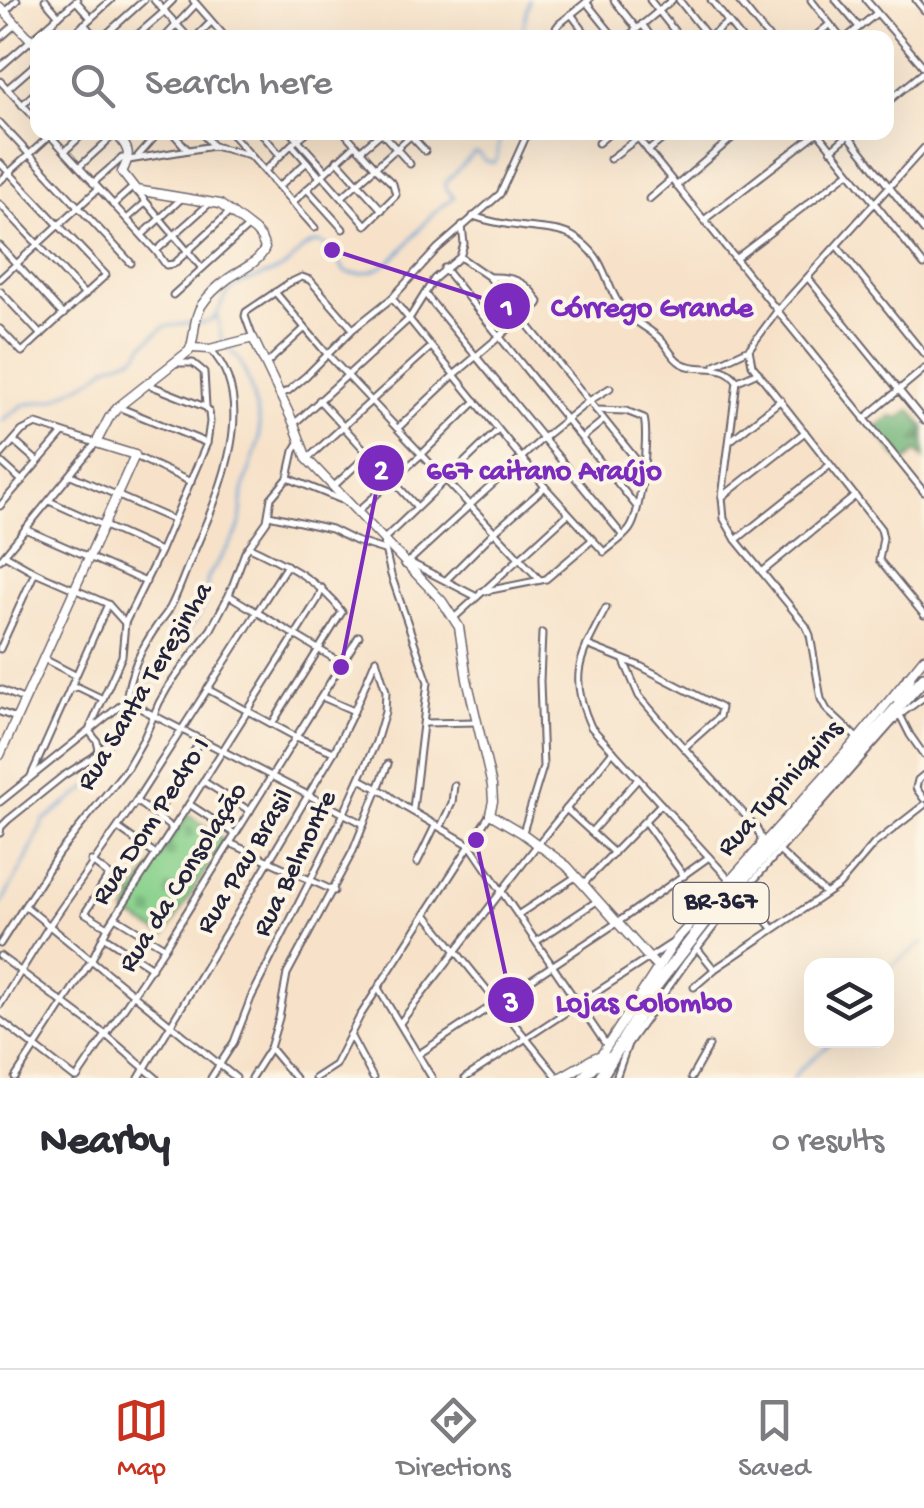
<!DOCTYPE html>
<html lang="en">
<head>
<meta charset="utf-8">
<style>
	:root { --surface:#fff; --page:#f2f2f3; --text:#2b2b33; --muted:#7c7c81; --line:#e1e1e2; --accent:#c8321e }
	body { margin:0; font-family:"Gochi Hand",sans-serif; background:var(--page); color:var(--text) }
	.controls { position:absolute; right:30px; bottom:30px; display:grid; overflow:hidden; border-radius:20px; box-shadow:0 10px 40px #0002 }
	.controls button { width:90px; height:90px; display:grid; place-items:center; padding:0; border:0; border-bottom:2px solid var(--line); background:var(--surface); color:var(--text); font:50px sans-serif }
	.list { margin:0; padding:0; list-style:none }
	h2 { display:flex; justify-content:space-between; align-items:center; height:130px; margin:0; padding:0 40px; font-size:42px }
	h2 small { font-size:32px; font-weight:400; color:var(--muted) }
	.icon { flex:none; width:55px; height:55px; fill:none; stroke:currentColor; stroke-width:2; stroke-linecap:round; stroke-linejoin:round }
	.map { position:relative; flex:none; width:924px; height:1078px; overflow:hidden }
	.search { position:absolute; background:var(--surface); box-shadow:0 10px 40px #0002; left:30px; right:30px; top:30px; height:110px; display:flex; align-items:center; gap:25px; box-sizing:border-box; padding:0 35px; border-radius:20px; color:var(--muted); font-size:38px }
	.sheet { height:290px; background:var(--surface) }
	nav { display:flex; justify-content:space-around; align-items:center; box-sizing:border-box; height:140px; border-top:2px solid var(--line); background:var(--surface); font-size:28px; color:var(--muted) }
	nav a { display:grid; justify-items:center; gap:5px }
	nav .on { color:var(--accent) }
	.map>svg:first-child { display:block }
	.forest { fill:url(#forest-firs); stroke:#486b5a; stroke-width:2.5 }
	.cemetery { fill:url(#cemetery-stones); stroke:#567a64; stroke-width:2.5 }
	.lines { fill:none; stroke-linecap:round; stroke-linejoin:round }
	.stream { stroke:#66a0d5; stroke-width:2.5 }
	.minor-casing { stroke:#6d656d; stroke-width:9 }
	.tertiary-casing { stroke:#6d656d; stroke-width:11 }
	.secondary-casing { stroke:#6d656d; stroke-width:12 }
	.primary-casing { stroke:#6d656d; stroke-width:15 }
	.minor { stroke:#fff; stroke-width:5 }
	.tertiary { stroke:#fff; stroke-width:8 }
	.secondary { stroke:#fff; stroke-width:9 }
	.primary { stroke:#fff; stroke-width:11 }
	.labels { text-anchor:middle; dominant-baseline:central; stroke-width:8; stroke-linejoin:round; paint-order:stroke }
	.shield { fill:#fcf5e5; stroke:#63616e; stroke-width:2.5 }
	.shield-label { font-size:25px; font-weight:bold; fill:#22223b }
	.street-label { font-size:28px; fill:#22223b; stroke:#fcf5e5 }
	.leader { fill:none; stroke:#7b2cbf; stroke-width:4 }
	.callout-dot { fill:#7b2cbf; stroke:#fcf5e5; stroke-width:4 }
	.mark-label { font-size:30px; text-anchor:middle; font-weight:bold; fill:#fff }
	.callout-label { font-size:30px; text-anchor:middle; font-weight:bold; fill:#7b2cbf; stroke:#fcf5e5; stroke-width:8; stroke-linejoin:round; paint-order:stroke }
</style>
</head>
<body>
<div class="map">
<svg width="924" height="1078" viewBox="0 0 924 1078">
	<defs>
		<pattern id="forest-firs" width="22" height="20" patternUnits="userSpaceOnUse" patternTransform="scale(2.5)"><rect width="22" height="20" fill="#6fb478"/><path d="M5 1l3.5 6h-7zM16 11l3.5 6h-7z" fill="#5b9264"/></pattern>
		<pattern id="cemetery-stones" width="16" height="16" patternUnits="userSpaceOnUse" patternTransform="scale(2.5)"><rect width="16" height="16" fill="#8ad28d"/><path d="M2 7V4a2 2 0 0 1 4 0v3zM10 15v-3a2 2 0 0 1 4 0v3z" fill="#77b47b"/></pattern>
	</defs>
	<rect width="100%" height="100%" fill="#fcf5e5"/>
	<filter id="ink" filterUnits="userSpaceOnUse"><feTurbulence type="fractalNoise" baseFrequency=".01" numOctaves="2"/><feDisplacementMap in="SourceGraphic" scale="20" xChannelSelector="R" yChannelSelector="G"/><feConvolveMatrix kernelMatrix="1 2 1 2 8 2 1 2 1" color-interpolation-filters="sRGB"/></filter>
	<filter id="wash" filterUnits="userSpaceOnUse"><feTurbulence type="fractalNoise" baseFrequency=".0048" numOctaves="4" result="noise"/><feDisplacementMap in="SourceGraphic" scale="40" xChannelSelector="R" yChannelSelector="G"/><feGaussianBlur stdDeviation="2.25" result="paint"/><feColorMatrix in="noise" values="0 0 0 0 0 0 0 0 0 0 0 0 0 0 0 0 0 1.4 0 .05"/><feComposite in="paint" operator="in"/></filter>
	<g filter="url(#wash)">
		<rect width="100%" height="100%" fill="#f7e2c9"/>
		<polygon class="forest" points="911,410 924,427 924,459 917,451 903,464 874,428 890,417 900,418"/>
		<polygon class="cemetery" points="188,815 224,840 165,936 126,913 134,900 131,898"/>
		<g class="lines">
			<g class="stream">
				<polyline points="521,38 529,0"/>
				<path d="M198 324C223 322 215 306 229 292 245 276 271 278 288 264 301 253 300 246 320 242L332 250 345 272C385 282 407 243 429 218 436 210 446 204 454 197L445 188V183L474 153H478L484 160 494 163 497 159 500 132"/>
				<polyline points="0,422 23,405 55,399 94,378 108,366 133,357 139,353 143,345 164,327 190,323"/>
				<polyline points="0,906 27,858 44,820 104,776 118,760 125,747 144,692 158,664 196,621 204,605 208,577 236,535 240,524 243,491 259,440 259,420 249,382 240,361 222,341 217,316"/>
				<polyline points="886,970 924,942"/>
				<polyline points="793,1078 800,1069 835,1040"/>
			</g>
		</g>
	</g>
	<g filter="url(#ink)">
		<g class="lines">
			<g class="minor-casing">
				<g id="minor">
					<polyline points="45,0 59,16"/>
					<polyline points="154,0 189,38"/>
					<polyline points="193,0 226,38"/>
					<polyline points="614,0 637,29"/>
					<polyline points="650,0 680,38"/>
					<polyline points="679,0 709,38"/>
					<polyline points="711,0 741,38"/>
					<polyline points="738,0 769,38"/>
					<polyline points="811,0 841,38"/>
					<polyline points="836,0 859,27"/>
					<polyline points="866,0 924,67"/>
					<polyline points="916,0 924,10"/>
					<polyline points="77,2 91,18"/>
					<polyline points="586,2 615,38"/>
					<polyline points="163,10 173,0"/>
					<polyline points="5,12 17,0"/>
					<polyline points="571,14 589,38"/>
					<polyline points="84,24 96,38"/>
					<polyline points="642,24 652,38"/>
					<polyline points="0,38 16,24"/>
					<polyline points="69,38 111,0"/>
					<polyline points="102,38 144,0"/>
					<polyline points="134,38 165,11"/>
					<polyline points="164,38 196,4"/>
					<polyline points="195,38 211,22"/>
					<polyline points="559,38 556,28 559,24 589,0"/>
					<polyline points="626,38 672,0"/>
					<polyline points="708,38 728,22"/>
					<polyline points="813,38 830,24"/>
					<polyline points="846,38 877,13"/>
					<polyline points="0,67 77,0"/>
					<polyline points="0,81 38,121"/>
					<polyline points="7,89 38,62"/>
					<polyline points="886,103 924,72"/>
					<polyline points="22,105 38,90"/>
					<polyline points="0,123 131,263"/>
					<polyline points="47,132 156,251 166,265 174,264 231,211"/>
					<polyline points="172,132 187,149"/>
					<polyline points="201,132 213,146"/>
					<polyline points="230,132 315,228"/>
					<polyline points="260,132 280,155"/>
					<polyline points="291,132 326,171"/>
					<polyline points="381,132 410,164"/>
					<polyline points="633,132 924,492"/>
					<polyline points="818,132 924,265"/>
					<polyline points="846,132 924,231"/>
					<polyline points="411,136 425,151"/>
					<polyline points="598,143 611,132"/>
					<polyline points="292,145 320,177"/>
					<polyline points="361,150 382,132"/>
					<polyline points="831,150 852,132"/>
					<polyline points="65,151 85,132"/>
					<polyline points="648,151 671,132"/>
					<polyline points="138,156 159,132"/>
					<polyline points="610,159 638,138"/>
					<polyline points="337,160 382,210"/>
					<polyline points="0,163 106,275 22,352 0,329"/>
					<polyline points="79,167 115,134"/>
					<polyline points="265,171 292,144 307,132"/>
					<polyline points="322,175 366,225 396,195 393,184 376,168 344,132"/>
					<polyline points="0,181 54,132"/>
					<polyline points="93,183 122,158 129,160 213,146 250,155"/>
					<polyline points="279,186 307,162"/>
					<polyline points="676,186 739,132"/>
					<polyline points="307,189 343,229"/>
					<polyline points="136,190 201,267"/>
					<polyline points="342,197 415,132"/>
					<polyline points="649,199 671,180"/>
					<polyline points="292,203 355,145"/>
					<polyline points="0,204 85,295"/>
					<polyline points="113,205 132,188"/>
					<path d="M473 216C490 222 508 225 526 227 541 229 558 229 572 236 609 257 602 284 624 311 634 323 650 328 661 340 668 347 672 358 681 363 700 374 722 360 737 381L722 497 724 519 736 540 806 626 810 635 821 699 827 710 857 738"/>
					<polyline points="127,219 145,203"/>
					<polyline points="704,220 818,132"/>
					<polyline points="142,235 182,198"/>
					<polyline points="0,246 63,315"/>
					<polyline points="837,246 924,354"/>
					<polyline points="156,251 210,203"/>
					<polyline points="460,257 489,277 643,468"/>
					<polyline points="735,259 848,173"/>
					<polyline points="444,268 637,507"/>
					<polyline points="808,278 924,421"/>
					<polyline points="0,279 98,189"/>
					<polyline points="0,291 41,335"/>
					<polyline points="275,292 305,328"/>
					<polyline points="425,294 623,536"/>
					<polyline points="173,295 249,226"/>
					<path d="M392 298 545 487 604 552C612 545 622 539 629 530 641 515 649 436 644 418L626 411 596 410"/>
					<polyline points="253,338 245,316 246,312 289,283 302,277 310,280 352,328"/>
					<polyline points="749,349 752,365 881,529 883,538 879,560 924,615"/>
					<polyline points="266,364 305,328 328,355 540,580"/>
					<polyline points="715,365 749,349 778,310 924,148"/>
					<polyline points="738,381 758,372"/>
					<polyline points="147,384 205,407"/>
					<polyline points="280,394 288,391 306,376 353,329 392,298 437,249 500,194 528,132"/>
					<polyline points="319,400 417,507"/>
					<polyline points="118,407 207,443"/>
					<polyline points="864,419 924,369"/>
					<polyline points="295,423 409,319 434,279 460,257 464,244 462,226"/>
					<path d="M398 428 454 375 538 304 539 302C527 281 512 276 489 277"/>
					<polyline points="582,438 604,420"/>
					<polyline points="14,441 38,462"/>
					<polyline points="730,441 781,400"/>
					<polyline points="0,456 22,431 36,424 96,443 0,560"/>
					<polyline points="135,456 191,482"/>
					<polyline points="307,459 431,347"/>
					<polyline points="0,461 22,481"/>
					<polyline points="71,475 173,520"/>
					<polyline points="288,478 342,500"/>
					<polyline points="333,487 367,455"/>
					<polyline points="722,497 805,432"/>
					<polyline points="49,501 160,551"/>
					<polyline points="0,506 63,433"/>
					<polyline points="357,512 422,454 476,401"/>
					<polyline points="269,515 331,529 355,541 384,550"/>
					<polyline points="25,529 146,582"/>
					<polyline points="736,540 830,465"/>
					<path d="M250 547C285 564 318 579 342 612L272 724"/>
					<polyline points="5,555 35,572 108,604 125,623"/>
					<polyline points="411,563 475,596"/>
					<polyline points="405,565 543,438 589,401 610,388"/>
					<polyline points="762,572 855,496"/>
					<polyline points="446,580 494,532 545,487"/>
					<polyline points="481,592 546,579 592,540"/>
					<polyline points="230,596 343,664"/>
					<path d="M606 608C581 656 567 674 591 727L729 879"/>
					<polyline points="454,618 568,514"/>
					<polyline points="587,645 640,666 721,708 719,717 684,748"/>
					<polyline points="0,649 35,572"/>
					<polyline points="44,659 75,675"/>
					<polyline points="624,661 639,696 675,738 756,827 761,838 759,847"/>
					<polyline points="0,689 25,700"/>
					<polyline points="70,689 78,687 103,699"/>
					<polyline points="207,689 296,737 334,752"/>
					<polyline points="322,697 354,711"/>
					<path d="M126 701C130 671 141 648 159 623 164 617 169 611 172 604 179 590 184 575 190 561 215 502 263 405 210 349"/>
					<polyline points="0,712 16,718"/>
					<polyline points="900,715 910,735 924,755"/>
					<polyline points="425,723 477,722"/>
					<polyline points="90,728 122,656 125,623 160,552 207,443 210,422 209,412 206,407 204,372 193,363 176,363"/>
					<polyline points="89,731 97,741 99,750"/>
					<polyline points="924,775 918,780 916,788 924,799"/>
					<polyline points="31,776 108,604"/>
					<polyline points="360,779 386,793 403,806 470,845 607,1046"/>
					<polyline points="203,781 250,811"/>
					<polyline points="136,801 173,829"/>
					<polyline points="0,802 126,701 364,824"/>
					<polyline points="189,804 235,834"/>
					<polyline points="413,809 428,682 391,575 383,540 498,430"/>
					<polyline points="566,809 614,853"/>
					<polyline points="156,816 201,739"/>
					<polyline points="645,822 684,876"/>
					<polyline points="441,826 452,803 454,785"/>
					<polyline points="118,828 156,855"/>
					<polyline points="523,832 543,767 540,681 542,633"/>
					<polyline points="591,832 638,779"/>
					<polyline points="0,833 1,827 8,820 63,776 93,757 114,738"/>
					<polyline points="230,843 334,891"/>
					<polyline points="779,851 825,893"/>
					<polyline points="91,861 109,875 85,913 108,927"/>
					<polyline points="417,863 436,824"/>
					<polyline points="584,883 661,804"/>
					<polyline points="742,893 773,928"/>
					<polyline points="25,906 236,1078"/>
					<polyline points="426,914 558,1078"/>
					<polyline points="519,914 577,876"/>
					<polyline points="115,917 164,947"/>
					<polyline points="103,936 152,968"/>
					<polyline points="537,941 597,901"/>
					<polyline points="0,944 58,854 127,768 144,738 159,703 168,687 211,629 229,595 245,552 267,521 271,498 288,478 294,451 300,441"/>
					<polyline points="697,948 714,969"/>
					<polyline points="0,956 106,1035 156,1078"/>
					<polyline points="694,987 715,969 839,885 874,844 924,805"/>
					<polyline points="378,988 432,1078"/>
					<polyline points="0,1005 49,926 136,801 287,565"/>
					<polyline points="0,1020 75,1078"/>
					<polyline points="400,1023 538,844 613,751"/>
					<polyline points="350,1035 373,1078"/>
					<polyline points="270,1048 295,1078"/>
					<polyline points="419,1054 618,922 709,857"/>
					<polyline points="15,1078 92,959 108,927 189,804 318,599 322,588"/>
					<polyline points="77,1078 165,947 359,636"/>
					<polyline points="139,1078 334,752 354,711 376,659"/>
					<polyline points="211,1078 234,1042 251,998 344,813 376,742 385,712 386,691 376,659"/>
					<polyline points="251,1078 270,1048 279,1018 287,974 353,851 388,764"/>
					<polyline points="315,1078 335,1065 360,1016 490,814"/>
					<polyline points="465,1078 672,943"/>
					<polyline points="616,1078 628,1044 687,961 723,915 897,717 924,697"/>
					<polyline points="691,1078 709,1046"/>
				</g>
			</g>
			<g class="tertiary-casing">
				<g id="tertiary">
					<polyline points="0,7 38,47"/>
					<polyline points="192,348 210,349 253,338 294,424 307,459 442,601 459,627 467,679 492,786 493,801 490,814 522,833 567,866 657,967"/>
					<path d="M0 755 135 455 96 443 109 418 118 407 189 351C196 338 192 321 201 306 208 295 218 286 229 278 242 269 259 263 265 248L261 238 255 231 220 204 136 190 122 172C132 154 129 147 114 132"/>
					<polyline points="600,1057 676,940 858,739 924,658"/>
				</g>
			</g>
			<g class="secondary-casing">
				<g id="secondary">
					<polyline points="560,1078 595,1058 600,1056 611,1058"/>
					<polyline points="582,1078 595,1065 608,1064"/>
				</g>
			</g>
			<g class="primary-casing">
				<g id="primary">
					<polyline points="899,699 909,678"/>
					<polyline points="600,1078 658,983 710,916 924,678"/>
				</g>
			</g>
			<use href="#minor" class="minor"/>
			<use href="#tertiary" class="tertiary"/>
			<use href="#secondary" class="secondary"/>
			<use href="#primary" class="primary"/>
		</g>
	</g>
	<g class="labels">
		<rect class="shield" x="673.5" y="883" width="95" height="40" rx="8"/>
		<g class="shield-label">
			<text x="721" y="903">BR-367</text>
		</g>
		<g class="street-label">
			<text transform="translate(146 687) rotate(-59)">Rua Santa Terezinha</text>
			<text transform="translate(781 789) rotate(-48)">Rua Tupiniquins</text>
			<text transform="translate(152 822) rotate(-57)">Rua Dom Pedro I</text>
			<text transform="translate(246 862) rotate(-59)">Rua Pau Brasil</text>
			<text transform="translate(296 864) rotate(-64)">Rua Belmonte</text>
			<text transform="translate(184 878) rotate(-58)">Rua da Consolação</text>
		</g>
	</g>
	<path class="leader" d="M332 250L507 306M341 667L381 468M476 840L511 1000"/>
	<g class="callout-dot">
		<circle cx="332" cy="250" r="10"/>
		<circle cx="341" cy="667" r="10"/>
		<circle cx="476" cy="840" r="10"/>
		<circle cx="507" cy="306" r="25"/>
		<circle cx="381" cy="468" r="25"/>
		<circle cx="511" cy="1000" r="25"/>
	</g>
	<g class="mark-label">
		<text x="507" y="316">1</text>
		<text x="381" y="479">2</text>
		<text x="511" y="1011">3</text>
	</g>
	<g class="callout-label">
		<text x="652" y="316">Córrego Grande</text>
		<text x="544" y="479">667 caitano Araújo</text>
		<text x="644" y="1011">Lojas Colombo</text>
	</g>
</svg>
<div class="controls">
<button><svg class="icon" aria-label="layers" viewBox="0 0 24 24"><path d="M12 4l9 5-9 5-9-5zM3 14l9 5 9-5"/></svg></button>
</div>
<div class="search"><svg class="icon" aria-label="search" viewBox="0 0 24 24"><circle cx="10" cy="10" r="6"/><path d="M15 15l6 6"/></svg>Search here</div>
</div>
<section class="sheet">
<h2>Nearby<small>0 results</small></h2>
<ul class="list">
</ul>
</section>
<nav>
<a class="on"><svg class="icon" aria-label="map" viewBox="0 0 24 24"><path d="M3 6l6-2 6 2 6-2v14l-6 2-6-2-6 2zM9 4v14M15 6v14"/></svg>Map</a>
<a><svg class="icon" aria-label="directions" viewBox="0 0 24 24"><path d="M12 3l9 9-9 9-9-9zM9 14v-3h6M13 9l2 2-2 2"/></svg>Directions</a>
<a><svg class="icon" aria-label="saved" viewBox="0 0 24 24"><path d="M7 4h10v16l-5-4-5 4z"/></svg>Saved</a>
</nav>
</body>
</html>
